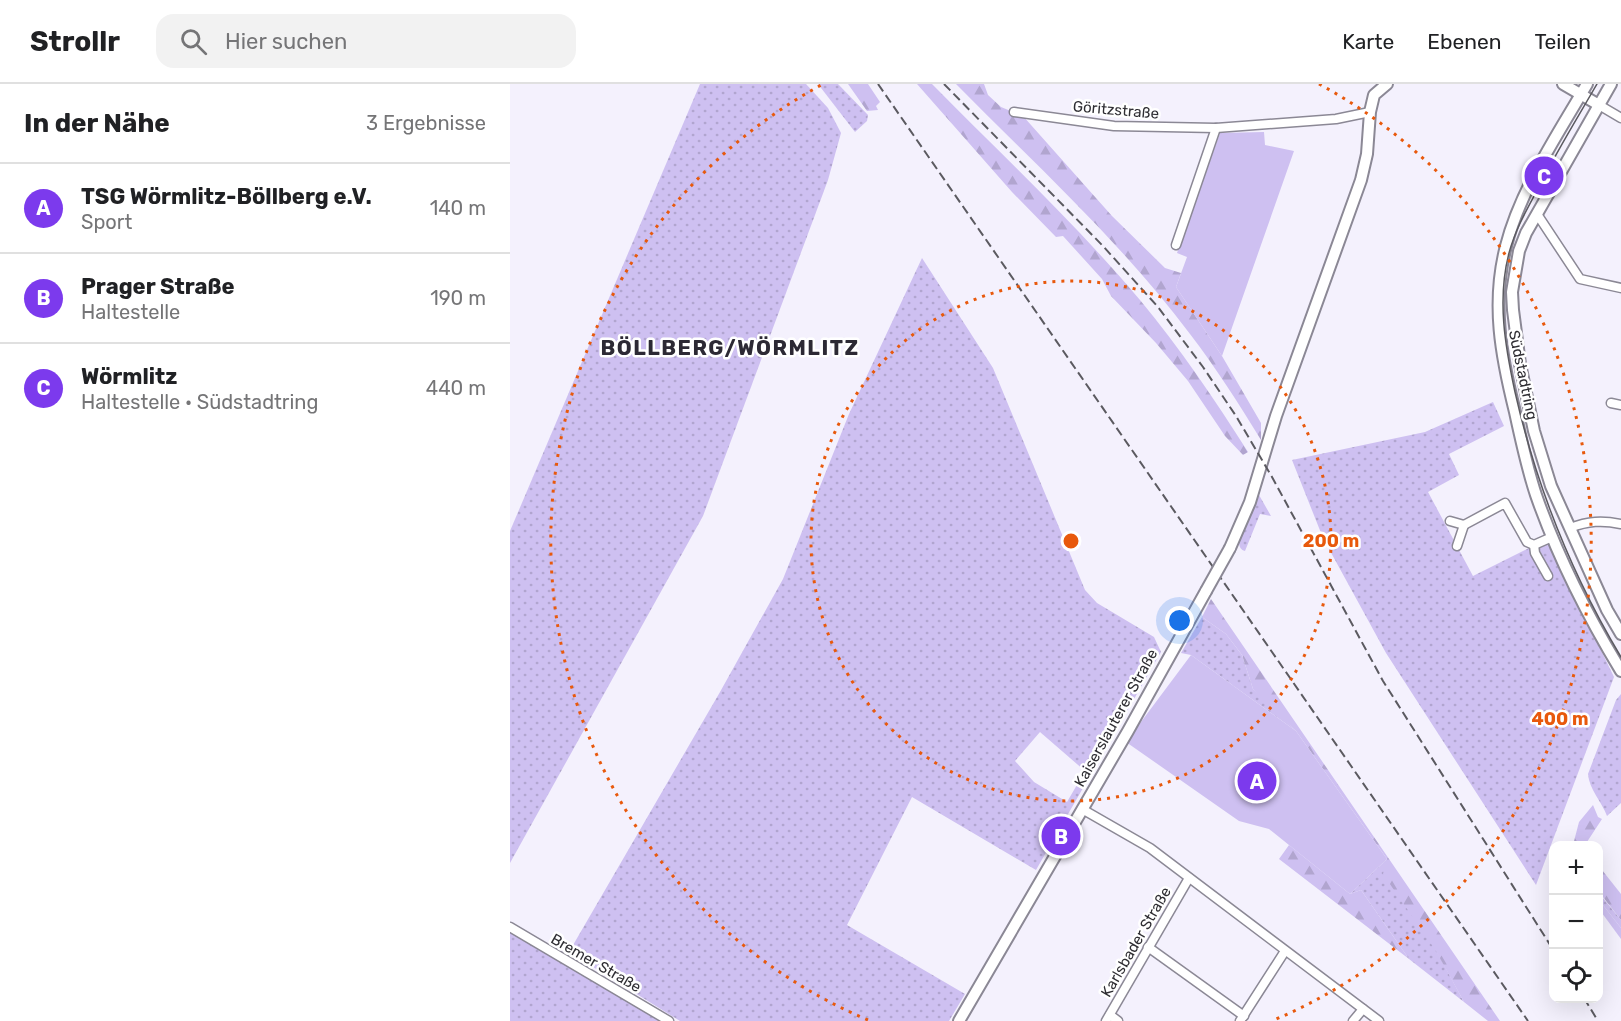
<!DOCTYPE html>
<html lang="de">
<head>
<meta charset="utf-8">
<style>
	:root { --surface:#fff; --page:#f2f2f2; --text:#202124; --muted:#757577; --line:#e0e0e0; --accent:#7c3aed }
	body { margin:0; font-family:Rubik,sans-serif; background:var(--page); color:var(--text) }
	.controls { position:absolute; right:18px; bottom:18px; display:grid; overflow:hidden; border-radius:12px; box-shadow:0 6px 24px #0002 }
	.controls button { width:54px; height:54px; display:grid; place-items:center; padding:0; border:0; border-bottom:2px solid var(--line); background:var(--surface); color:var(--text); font:30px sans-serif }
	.you { position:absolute; left:670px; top:537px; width:21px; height:21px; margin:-15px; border:4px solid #fff; border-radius:50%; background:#1a73e8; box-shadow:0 0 0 9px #1a73e833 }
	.badge { display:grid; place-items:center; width:39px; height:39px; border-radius:50%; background:var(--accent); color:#fff; font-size:20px; font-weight:700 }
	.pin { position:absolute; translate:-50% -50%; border:3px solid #fff; box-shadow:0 2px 6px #0006 }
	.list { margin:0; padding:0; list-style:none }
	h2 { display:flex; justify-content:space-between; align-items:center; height:78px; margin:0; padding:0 24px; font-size:26px }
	h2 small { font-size:20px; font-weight:400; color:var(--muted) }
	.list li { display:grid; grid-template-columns:39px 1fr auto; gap:18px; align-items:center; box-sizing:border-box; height:90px; padding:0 24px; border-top:2px solid var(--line) }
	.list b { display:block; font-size:22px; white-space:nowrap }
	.list p { margin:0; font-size:20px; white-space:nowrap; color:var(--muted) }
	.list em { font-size:20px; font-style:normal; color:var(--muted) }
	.icon { flex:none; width:33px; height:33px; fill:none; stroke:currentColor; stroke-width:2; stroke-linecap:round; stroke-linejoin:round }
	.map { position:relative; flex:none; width:1111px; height:937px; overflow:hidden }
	header { display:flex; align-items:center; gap:36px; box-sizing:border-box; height:84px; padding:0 30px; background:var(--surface); border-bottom:2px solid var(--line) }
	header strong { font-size:28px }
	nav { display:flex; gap:33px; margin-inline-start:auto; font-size:21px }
	.search { width:420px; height:54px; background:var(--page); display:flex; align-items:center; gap:15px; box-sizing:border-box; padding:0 21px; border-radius:18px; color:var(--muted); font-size:22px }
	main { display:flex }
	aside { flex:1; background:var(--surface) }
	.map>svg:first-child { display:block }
	.grass { fill:url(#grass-dots); fill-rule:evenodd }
	.forest { fill:url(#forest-firs) }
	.garden { fill:#cec0f1 }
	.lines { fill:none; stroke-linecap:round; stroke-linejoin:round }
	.minor-casing { stroke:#8b8895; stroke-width:11 }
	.tertiary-casing { stroke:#8b8895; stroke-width:14 }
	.minor { stroke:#fff; stroke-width:8 }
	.tertiary { stroke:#fff; stroke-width:10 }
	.tram { stroke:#5b5a60; stroke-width:1.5 }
	.rail { stroke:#5b5a60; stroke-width:2; stroke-dasharray:9 4.5; stroke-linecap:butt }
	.tertiary-bridge-casing { stroke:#8b8895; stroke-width:14; stroke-linecap:butt }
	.tertiary-bridge { stroke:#fff; stroke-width:10 }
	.ring { fill:none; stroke:#e8590c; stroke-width:3; stroke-dasharray:3 6 }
	.labels { text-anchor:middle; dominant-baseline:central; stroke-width:5; stroke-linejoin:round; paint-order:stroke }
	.street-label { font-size:15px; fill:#2f2e33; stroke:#fff }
	.district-label { font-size:21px; font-weight:bold; letter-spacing:1.5px; fill:#2c2934; stroke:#fff }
	.centre { fill:#e8590c; stroke:#fff; stroke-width:3 }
	.ring-label { font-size:18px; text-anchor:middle; font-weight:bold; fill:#e8590c; stroke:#fff; stroke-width:5; stroke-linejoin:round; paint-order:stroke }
</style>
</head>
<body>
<header>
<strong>Strollr</strong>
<div class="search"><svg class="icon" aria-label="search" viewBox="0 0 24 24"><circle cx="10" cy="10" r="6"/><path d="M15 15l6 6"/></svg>Hier suchen</div>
<nav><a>Karte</a><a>Ebenen</a><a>Teilen</a></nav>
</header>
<main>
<aside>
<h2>In der Nähe<small>3 Ergebnisse</small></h2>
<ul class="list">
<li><span class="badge">A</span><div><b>TSG Wörmlitz-Böllberg e.V.</b><p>Sport</p></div><em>140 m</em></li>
<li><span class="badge">B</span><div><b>Prager Straße</b><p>Haltestelle</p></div><em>190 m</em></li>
<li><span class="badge">C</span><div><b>Wörmlitz</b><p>Haltestelle · Südstadtring</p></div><em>440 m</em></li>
</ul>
</aside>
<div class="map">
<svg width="1111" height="937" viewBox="0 0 1111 937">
	<defs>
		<pattern id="grass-dots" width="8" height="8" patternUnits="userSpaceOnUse" patternTransform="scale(1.5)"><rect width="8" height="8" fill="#cec0f1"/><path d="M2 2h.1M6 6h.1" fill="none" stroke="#b1a5cf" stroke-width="1.8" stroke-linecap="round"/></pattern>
		<pattern id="forest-firs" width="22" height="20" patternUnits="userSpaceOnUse" patternTransform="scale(1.5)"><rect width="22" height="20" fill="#cec0f1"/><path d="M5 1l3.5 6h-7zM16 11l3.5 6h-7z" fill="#b1a5cf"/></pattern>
	</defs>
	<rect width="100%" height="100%" fill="#f4f1fd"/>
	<g class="grass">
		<polygon points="190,0 296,0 318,24 331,49 318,96 193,432 0,779 0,447"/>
		<polygon points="308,0 328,0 358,31 357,37 345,48"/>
		<path d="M412 174 483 284 575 506 587 519 644 553 651 568 526 786 402 713 337 841 455 910 439 937H170L59 868 210 608 273 495 339 330ZM530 648 575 687 557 718 524 698 505 677Z"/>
		<polygon points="983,318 994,342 939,370 949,391 918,408 963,492 1037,455 1104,593 1026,801 876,569 813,454 782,376 915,348"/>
		<path d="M749 411 761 432 750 430 735 467C731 466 729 463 729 458Z"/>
		<polygon points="692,533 716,550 732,571 743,605 786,647 681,571 671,569"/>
		<path d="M1111 610V719L1097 732C1092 718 1079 705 1078 690L1106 616Z"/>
		<polygon points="877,775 954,918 899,875 851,806 840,810"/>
		<polygon points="1088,808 1111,836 1111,844 1089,816"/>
		<polygon points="0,843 159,937 0,937"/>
	</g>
	<g class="forest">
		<polygon points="338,0 358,0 370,18 366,22 368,26 357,27"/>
		<path d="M407 0H422C492 71 566 140 630 216 670 264 705 316 738 368L733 371 715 352 678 297 646 259 601 212 592 195 553 152 546 153 502 108Z"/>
		<path d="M446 0H474L478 11 491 23 513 32 602 132 655 184 671 189 666 203 712 272 751 339V356C729 320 706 284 680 250 612 159 526 81 446 0Z"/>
		<polygon points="701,515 990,937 978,937 954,918 926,867 873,790 877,775 786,647 752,616 743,605 732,571 716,550 692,533"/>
		<polygon points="1083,721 1088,733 1092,735 1075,761 1063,761 1069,738"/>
		<polygon points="779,761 840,810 851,806 899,875 769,775"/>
		<polygon points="1092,786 1111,810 1111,836 1089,808 1089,788"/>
		<polygon points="1089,816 1111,844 1111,855 1089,825"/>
	</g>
	<g class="garden">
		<polygon points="754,48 755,61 784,67 712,272 666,203 677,173 667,169 710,49"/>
		<polygon points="681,571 786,647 877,775 840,810 759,745 729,737 616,658"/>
	</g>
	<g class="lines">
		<g class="minor-casing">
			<g id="minor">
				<polyline points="1089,21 1111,34"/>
				<polyline points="504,28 604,42 706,44 826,35 860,28"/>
				<polyline points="1027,130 1070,195 1111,204"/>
				<polyline points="666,161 706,44"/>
				<polyline points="1101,319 1111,321"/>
				<polyline points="940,437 954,441 995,419 1017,458 1024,461 1042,453"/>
				<path d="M1060 444C1078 437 1092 436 1111 440"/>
				<polyline points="1024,461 1025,469 1038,492"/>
				<polyline points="947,462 954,441"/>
				<polyline points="572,725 640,764 869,937"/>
				<polyline points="0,843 159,937"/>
				<polyline points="638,863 734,932"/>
				<polyline points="600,931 608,937"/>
				<polyline points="596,937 679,794"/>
				<polyline points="730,937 775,867"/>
				<polyline points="843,937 853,925"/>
			</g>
		</g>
		<g class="tertiary-casing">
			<g id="tertiary">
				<polyline points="1053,0 1089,21"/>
				<path d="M1077 0C1048 50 1010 106 996 162 981 219 991 272 1005 328 1011 356 1017 384 1026 411 1048 474 1077 531 1111 587"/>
				<polyline points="1101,0 1016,149 1009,167 1002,208 1003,226 1010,280 1024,347 1041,402 1097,526 1111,550"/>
				<polyline points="720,464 740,418 766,332 851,96 857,70 860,28 864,11 877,0"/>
				<polyline points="449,937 618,647 696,507"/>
			</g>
		</g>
		<use href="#minor" class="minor"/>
		<use href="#tertiary" class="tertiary"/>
		<path class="tram" d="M1087 0C1068 33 1048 65 1031 99 1019 122 1006 143 999 169 987 215 995 262 1005 308 1026 401 1062 491 1111 573"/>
		<g class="rail">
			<polyline points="368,0 1018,937"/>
			<polyline points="434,0 593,162 648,223 693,283 726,332 762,393 873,597 1044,867"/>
			<polyline points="1074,914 1088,937"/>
		</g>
		<g class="tertiary-bridge-casing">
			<polyline id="tertiary-bridge" points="696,507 720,464"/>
		</g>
		<use href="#tertiary-bridge" class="tertiary-bridge"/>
	</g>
	<g class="ring">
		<circle cx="561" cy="457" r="260"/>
		<path d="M358 936A520 520 0 0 1 313 0M809 0A520 520 0 0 1 764 936"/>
	</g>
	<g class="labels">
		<g class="street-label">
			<text transform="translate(606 26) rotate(5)">Göritzstraße</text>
			<text transform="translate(1013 291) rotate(78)">Südstadtring</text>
			<text transform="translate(606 634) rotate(-61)">Kaiserslauterer Straße</text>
			<text transform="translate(626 858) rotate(-60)">Karlsbader Straße</text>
			<text transform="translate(86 879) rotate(30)">Bremer Straße</text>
		</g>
		<g class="district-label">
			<text x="220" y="263">BÖLLBERG/WÖRMLITZ</text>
		</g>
	</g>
	<circle cx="561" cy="457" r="9" class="centre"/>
	<g class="ring-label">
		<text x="821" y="463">200 m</text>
		<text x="1050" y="641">400 m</text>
	</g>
</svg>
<div class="controls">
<button>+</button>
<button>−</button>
<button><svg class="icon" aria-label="locate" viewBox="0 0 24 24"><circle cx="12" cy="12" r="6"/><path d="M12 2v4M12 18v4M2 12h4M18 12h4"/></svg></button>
</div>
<div class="you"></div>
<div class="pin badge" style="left:747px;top:697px">A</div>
<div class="pin badge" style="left:551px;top:752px">B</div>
<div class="pin badge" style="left:1034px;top:92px">C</div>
</div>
</main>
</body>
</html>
